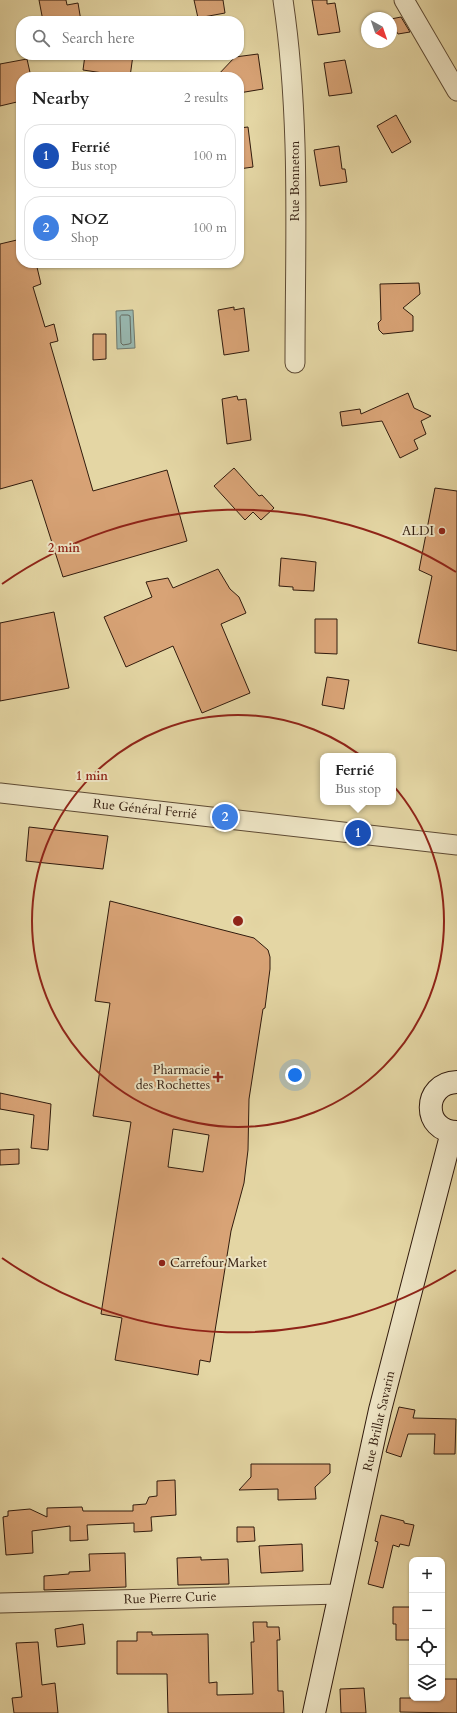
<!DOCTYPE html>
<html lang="en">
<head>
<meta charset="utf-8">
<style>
	:root { --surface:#fff; --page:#f2f2f2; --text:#222; --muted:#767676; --line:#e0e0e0; --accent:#1a73e8 }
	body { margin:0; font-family:Cardo,serif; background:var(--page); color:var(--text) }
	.controls { position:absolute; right:12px; bottom:12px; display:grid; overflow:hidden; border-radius:8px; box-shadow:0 1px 3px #0004 }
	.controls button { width:36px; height:36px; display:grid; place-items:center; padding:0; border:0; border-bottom:1px solid var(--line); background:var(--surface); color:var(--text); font:20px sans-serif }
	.compass { position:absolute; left:361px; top:12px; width:36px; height:36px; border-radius:50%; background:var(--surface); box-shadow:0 1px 3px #0004; rotate:140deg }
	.you { position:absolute; left:295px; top:1075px; width:14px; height:14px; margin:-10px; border:3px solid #fff; border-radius:50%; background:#1a73e8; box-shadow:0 0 0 6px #1a73e833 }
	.badge { display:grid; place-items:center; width:26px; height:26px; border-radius:50%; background:var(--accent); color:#fff; font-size:13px; font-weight:700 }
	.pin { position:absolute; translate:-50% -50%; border:2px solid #fff; box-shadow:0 1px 4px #0006 }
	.popup { position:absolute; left:320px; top:753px; width:76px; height:52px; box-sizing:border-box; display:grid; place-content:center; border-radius:8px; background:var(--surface); filter:drop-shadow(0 1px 3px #0005); font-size:13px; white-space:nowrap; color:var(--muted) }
	.popup b { font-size:15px; color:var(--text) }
	.popup::after { content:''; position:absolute; left:50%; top:100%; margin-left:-8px; border:8px solid transparent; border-top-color:var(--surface) }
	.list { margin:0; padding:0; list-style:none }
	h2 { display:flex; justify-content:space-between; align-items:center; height:52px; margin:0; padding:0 16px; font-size:17px }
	h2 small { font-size:13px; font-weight:400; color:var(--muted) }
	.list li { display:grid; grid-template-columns:26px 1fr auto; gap:12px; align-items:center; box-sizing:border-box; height:64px; margin:0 8px 8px; padding:0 8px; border:1px solid var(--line); border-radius:16px }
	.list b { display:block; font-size:15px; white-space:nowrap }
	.list p { margin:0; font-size:13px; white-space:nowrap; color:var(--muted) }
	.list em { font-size:13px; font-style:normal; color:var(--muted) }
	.icon { flex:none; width:22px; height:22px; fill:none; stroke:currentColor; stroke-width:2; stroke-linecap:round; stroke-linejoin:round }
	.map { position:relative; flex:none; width:457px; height:1713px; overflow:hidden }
	.search { position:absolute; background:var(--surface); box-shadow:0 1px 3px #0004; left:16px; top:16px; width:228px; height:44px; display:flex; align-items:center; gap:10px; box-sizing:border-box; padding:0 14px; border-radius:16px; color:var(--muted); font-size:15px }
	.panel { position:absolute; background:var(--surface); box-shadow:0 1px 3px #0004; left:16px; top:72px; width:228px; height:196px; border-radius:16px }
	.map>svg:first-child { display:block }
	.water { fill:#98b7af; stroke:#6f796e }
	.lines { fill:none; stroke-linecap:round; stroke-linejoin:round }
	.shore { stroke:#64695e; stroke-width:1 }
	.building { fill:#d8a376; stroke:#311b0d; fill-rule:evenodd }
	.street-casing { stroke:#5e4a33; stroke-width:21 }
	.secondary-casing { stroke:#311b0d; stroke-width:24 }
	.street { stroke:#ede4c4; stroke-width:19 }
	.secondary { stroke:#ede4c4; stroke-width:22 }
	.ring { fill:none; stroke:#8f2418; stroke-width:2 }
	.poi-dot { fill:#8f2418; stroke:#ede4c4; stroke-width:1.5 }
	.labels { text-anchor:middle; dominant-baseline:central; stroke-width:4; stroke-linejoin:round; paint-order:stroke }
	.street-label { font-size:13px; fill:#311b0d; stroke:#ede4c4 }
	.poi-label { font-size:13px; fill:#311b0d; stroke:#ede4c4; text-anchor:end }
	.centre { fill:#8f2418; stroke:#ede4c4; stroke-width:2 }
	.ring-label { font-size:12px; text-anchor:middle; font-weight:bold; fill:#8f2418; stroke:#ede4c4; stroke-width:4; stroke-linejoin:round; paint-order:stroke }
</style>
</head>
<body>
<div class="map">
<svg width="457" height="1713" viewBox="0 0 457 1713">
	<rect width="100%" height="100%" fill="#e4d6a4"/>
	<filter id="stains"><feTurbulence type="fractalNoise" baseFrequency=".005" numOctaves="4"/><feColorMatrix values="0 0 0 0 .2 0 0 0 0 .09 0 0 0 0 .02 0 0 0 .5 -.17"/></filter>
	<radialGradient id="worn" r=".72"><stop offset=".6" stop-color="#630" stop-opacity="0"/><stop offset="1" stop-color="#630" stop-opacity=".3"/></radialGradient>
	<polygon class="water" points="133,310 135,348 117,349 116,311"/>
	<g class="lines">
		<polygon class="shore" points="122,315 128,315 130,316 131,343 129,344 123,345 121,343 120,317"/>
	</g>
	<g class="building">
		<polygon points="39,0 66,0 67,5 78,3 81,21 43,21"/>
		<polygon points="194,0 223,0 225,13 198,18"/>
		<polygon points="312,0 327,0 327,4 335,3 340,32 318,35"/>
		<polygon points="401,17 410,32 398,34 391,22 391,19"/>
		<polygon points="258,54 263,89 239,93 239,77 216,77 235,57"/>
		<polygon points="85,55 133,55 130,77 83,70"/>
		<polygon points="27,59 31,77 21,77 21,101 0,106 0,64"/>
		<polygon points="345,60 352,93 329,96 324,63"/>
		<polygon points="396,115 411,142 392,153 377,126"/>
		<polygon points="248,127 253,167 239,169 239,128"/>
		<polygon points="339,146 342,169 345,169 347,182 320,186 314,150"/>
		<polygon points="21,239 21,263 36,263 41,284 33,287 45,327 54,324 58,341 50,343 93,491 167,470 187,541 63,577 32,480 0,489 0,244"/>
		<polygon points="419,283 420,294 403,308 413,316 413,331 383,334 379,330 378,323 381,320 380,284"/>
		<polygon points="234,307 234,310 244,308 249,351 224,355 218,310"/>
		<polygon points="93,334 106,334 106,359 93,360"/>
		<polygon points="408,393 414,408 431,416 421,421 426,434 414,440 418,449 400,458 382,421 342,426 340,412 360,409 361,414"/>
		<polygon points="237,396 238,400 246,399 251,440 227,444 222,399"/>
		<polygon points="234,468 259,496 262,495 274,508 261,520 253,512 245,520 214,486"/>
		<polygon points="435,488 457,491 457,651 418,643 432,576 419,570"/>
		<polygon points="281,558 316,562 314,591 293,590 293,587 279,586"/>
		<polygon points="218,569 230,589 239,597 246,613 221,624 250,693 202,713 173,646 126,667 104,617 152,597 146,582 168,578 173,588"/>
		<polygon points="54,612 69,688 0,701 0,623"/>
		<polygon points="315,619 337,619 337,654 315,653"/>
		<polygon points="327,677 349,680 344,709 322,705"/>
		<polygon points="29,827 108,836 103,869 26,861"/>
		<path d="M110 901 254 938 268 950 270 957V969L265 1008 263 1009 249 1099 248 1150 244 1183 231 1231 210 1362 200 1360 198 1375 115 1360 122 1318 101 1314 131 1122 93 1116 110 1003 95 1001ZM173 1129 209 1135 203 1172 168 1167Z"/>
		<polygon points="0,1093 51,1104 48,1150 31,1148 34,1115 0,1109"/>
		<polygon points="19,1149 19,1164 0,1165 0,1150"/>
		<polygon points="399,1407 415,1410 413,1418 456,1419 455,1454 434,1454 435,1434 408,1434 401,1457 386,1452"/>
		<polygon points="251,1464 330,1464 330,1473 315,1487 316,1499 278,1500 278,1489 239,1490 251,1477"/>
		<polygon points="175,1480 176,1515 151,1517 152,1531 134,1532 134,1523 87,1525 88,1540 70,1541 70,1526 32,1531 33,1553 6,1555 3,1517 8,1516 8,1511 30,1509 47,1517 47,1508 82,1507 83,1511 133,1511 133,1505 146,1504 149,1497 157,1496 157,1481"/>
		<polygon points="381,1515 404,1521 404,1523 414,1525 409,1546 400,1544 399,1547 393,1545 383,1588 368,1584 378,1542 375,1541"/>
		<polygon points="237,1527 254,1527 255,1541 237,1542"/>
		<polygon points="302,1544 303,1571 261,1573 259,1546"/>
		<polygon points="125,1553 126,1587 44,1590 44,1576 69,1574 69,1572 90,1571 89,1554"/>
		<polygon points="201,1557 201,1560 228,1559 229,1584 178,1585 177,1558"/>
		<polygon points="393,1607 412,1607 412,1640 396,1640 396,1624 393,1624"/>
		<polygon points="253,1622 267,1622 267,1627 279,1627 280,1640 277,1640 278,1691 283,1691 284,1713 168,1713 167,1674 117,1674 117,1641 137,1641 137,1632 152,1632 152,1635 208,1634 209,1683 217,1682 217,1695 253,1694 251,1642 254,1642"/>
		<polygon points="83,1624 85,1644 57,1647 55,1629"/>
		<polygon points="38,1642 42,1685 55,1683 58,1713 14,1713 12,1698 22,1697 16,1643"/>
		<polygon points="442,1679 457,1679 457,1713 400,1712 400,1698 442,1698"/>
		<polygon points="364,1688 366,1713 341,1713 340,1689"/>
	</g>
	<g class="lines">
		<g class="street-casing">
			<g id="street">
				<path d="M283 0C301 120 295 242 295 363"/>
				<polyline points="404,0 457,91"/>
				<polyline points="0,793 457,845"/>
				<polyline points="0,1603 340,1594"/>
			</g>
		</g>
		<g class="secondary-casing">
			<g id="secondary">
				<path d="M457 1082C422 1083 422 1132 457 1132"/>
				<polyline points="314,1713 380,1410 452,1132"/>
			</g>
		</g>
		<use href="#street" class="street"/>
		<use href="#secondary" class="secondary"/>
	</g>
	<g class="ring">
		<circle cx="238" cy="921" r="206"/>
		<path d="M456 1270A412 412 0 0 1 2 1258M2 584A412 412 0 0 1 456 572"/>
	</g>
	<g class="poi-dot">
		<circle cx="442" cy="531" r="4"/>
		<path d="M216 1071h4v4h4v4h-4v4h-4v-4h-4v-4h4z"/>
		<circle cx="162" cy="1263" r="4"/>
	</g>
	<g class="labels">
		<g class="street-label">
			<text transform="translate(295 181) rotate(-90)">Rue Bonneton</text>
			<text transform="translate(145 809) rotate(6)">Rue Général Ferrié</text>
			<text transform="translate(379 1421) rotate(-77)">Rue Brillat Savarin</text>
			<text transform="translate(170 1598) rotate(-2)">Rue Pierre Curie</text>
		</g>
		<g class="poi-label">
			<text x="434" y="531">ALDI</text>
			<text x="210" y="1070">Pharmacie<tspan x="210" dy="15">des Rochettes</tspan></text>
			<text x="170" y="1263" text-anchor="start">Carrefour Market</text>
		</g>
	</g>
	<circle cx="238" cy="921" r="6" class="centre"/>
	<g class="ring-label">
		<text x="64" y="552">2 min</text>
		<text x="92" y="780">1 min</text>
	</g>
	<rect width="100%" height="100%" filter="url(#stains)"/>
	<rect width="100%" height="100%" fill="url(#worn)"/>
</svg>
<div class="controls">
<button>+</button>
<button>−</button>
<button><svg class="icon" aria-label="locate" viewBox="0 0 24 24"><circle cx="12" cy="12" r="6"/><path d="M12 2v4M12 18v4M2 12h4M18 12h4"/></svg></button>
<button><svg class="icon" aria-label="layers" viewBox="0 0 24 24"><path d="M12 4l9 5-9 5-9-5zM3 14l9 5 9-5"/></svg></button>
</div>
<svg class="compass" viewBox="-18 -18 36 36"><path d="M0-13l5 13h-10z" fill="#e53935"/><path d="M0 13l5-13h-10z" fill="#767676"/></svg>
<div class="you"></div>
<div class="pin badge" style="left:358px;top:833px;background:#1a4fb4">1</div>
<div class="popup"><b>Ferrié</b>Bus stop</div>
<div class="pin badge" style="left:225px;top:817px;background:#3f7fe0">2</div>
<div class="search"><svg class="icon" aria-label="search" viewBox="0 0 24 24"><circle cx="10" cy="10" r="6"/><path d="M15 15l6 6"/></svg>Search here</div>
<section class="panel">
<h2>Nearby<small>2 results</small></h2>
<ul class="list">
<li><span class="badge" style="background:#1a4fb4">1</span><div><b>Ferrié</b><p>Bus stop</p></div><em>100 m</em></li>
<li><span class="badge" style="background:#3f7fe0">2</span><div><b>NOZ</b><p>Shop</p></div><em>100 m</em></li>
</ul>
</section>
</div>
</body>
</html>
